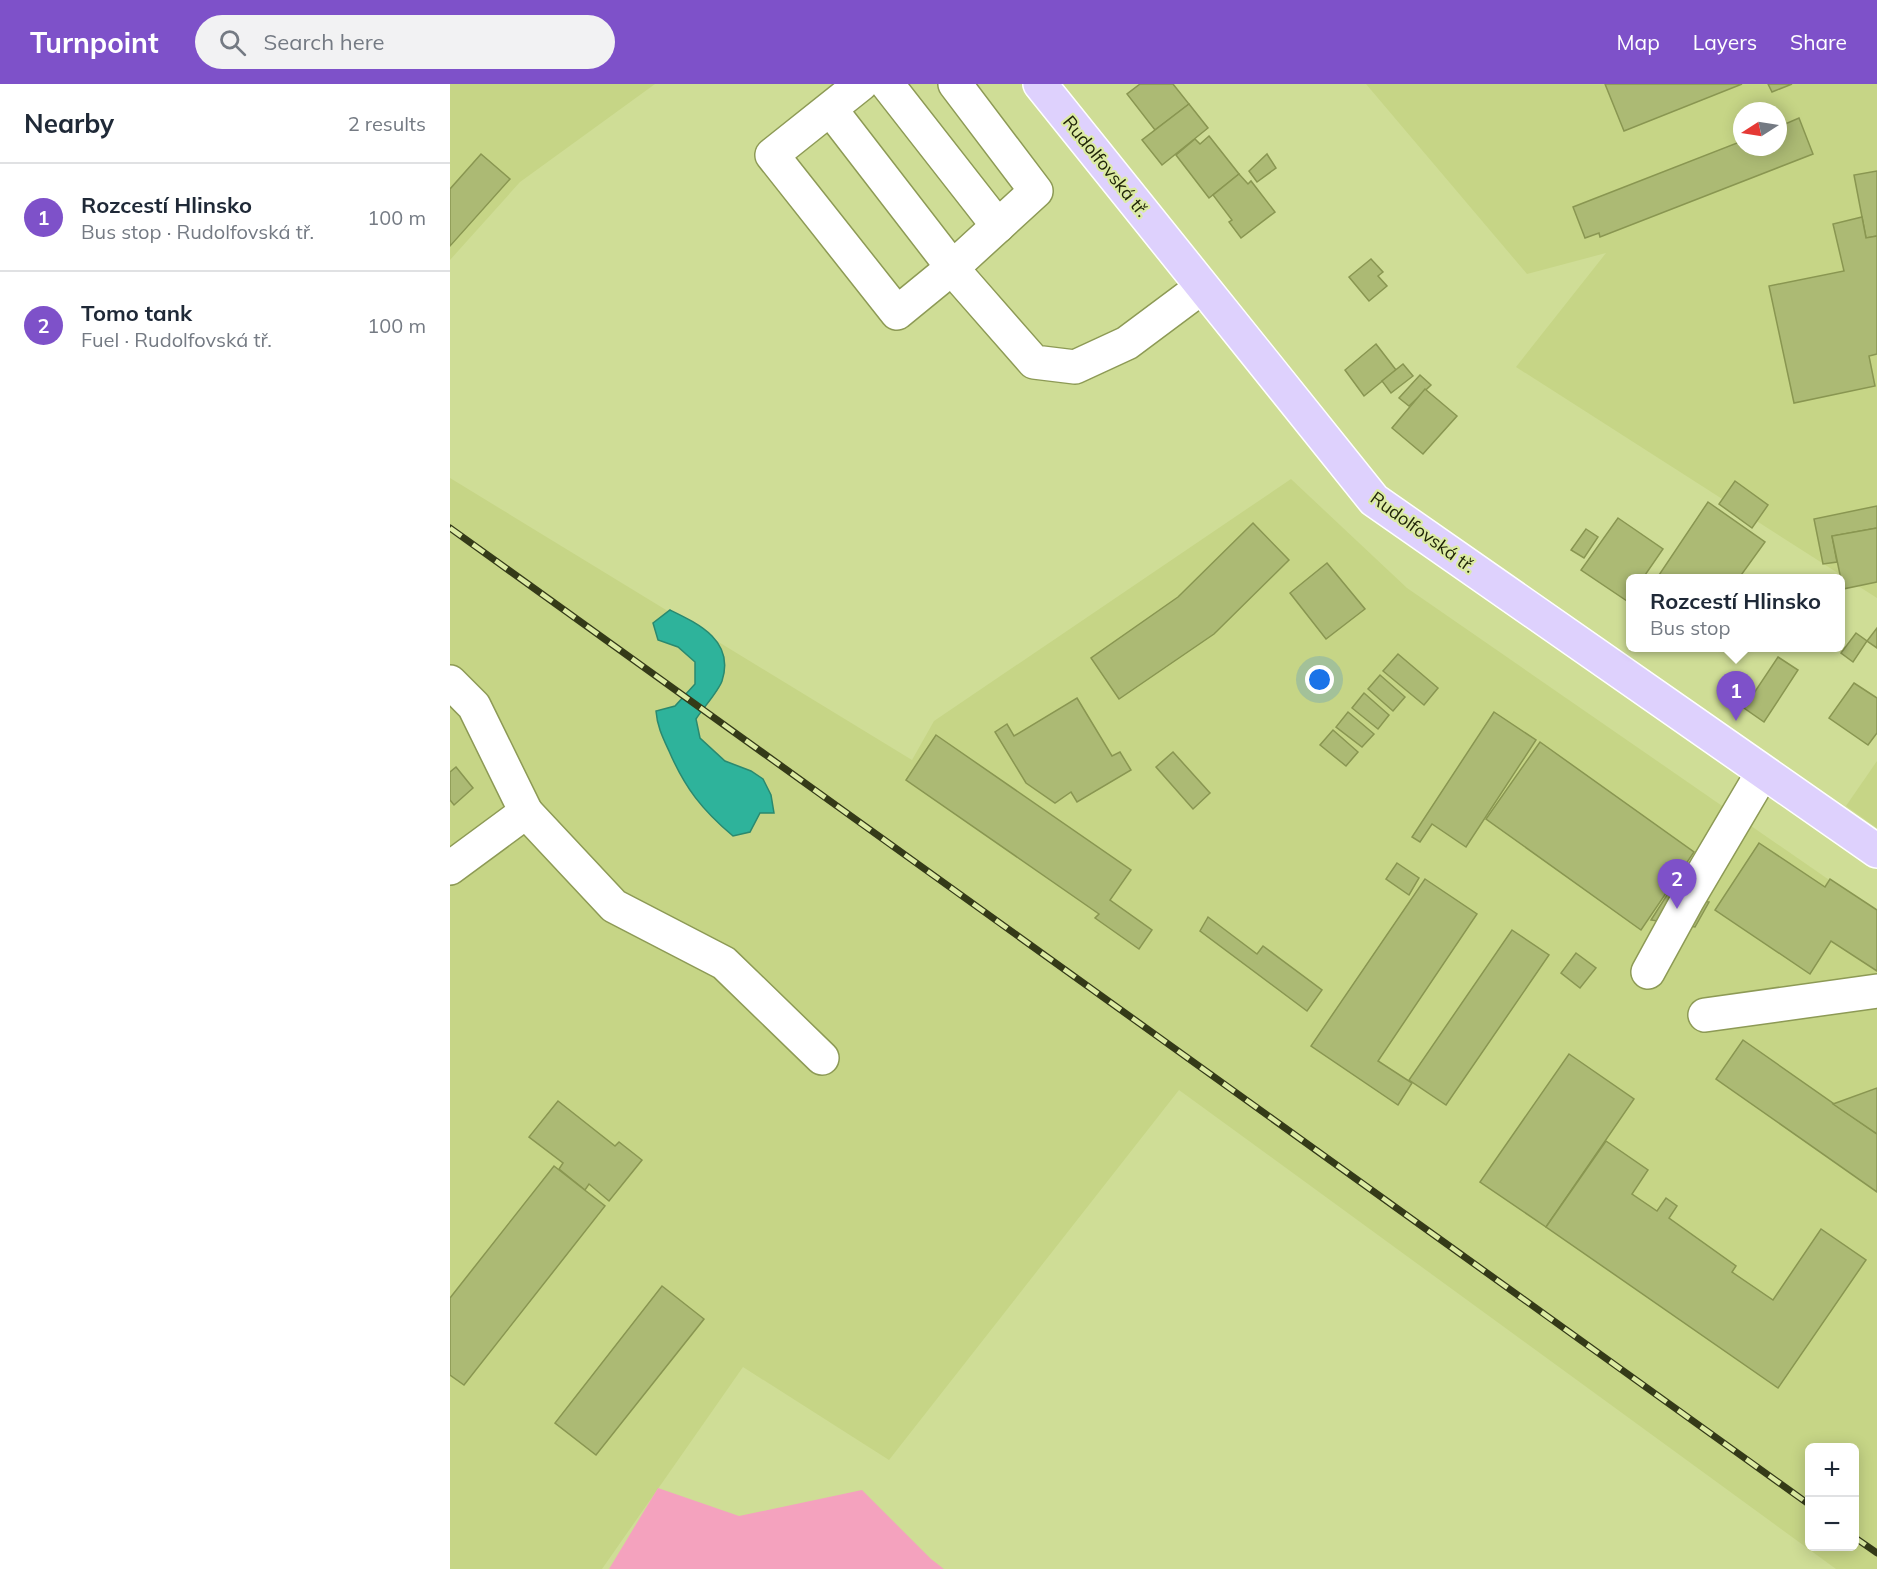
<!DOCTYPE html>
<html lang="en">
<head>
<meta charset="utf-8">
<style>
	:root { --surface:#fff; --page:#f2f2f3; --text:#1f2937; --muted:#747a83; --line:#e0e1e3; --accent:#7e51c9 }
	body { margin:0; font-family:Mulish,sans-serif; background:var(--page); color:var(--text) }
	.controls { position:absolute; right:18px; bottom:18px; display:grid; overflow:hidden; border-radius:9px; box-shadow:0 3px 15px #0003 }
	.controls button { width:54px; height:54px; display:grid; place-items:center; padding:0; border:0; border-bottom:2px solid var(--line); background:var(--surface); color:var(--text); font:30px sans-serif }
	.compass { position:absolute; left:1283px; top:18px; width:54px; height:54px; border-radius:50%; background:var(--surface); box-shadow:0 3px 15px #0003; rotate:258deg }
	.you { position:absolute; left:870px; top:596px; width:21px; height:21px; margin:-15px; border:4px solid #fff; border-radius:50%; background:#1a73e8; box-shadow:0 0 0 9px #1a73e833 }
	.badge { display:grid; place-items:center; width:39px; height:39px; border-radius:50%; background:var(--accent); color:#fff; font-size:20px; font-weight:700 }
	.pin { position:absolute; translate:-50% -50px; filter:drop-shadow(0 2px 3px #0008) }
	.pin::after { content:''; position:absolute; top:32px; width:21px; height:18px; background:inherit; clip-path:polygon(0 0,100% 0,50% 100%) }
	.popup { position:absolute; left:1176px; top:490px; width:219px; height:78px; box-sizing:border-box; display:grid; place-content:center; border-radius:9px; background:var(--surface); filter:drop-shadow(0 2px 4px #0005); font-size:20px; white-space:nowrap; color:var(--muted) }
	.popup b { font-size:22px; color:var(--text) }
	.popup::after { content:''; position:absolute; left:50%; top:100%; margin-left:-12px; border:12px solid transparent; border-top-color:var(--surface) }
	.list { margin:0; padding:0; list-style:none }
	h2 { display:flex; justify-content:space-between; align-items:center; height:78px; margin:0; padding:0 24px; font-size:26px }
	h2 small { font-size:20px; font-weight:400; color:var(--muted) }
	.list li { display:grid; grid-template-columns:39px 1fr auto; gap:18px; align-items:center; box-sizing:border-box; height:108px; padding:0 24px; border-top:2px solid var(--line) }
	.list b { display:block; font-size:22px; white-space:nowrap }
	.list p { margin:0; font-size:20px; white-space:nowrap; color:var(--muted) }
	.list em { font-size:20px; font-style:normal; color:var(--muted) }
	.icon { flex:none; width:33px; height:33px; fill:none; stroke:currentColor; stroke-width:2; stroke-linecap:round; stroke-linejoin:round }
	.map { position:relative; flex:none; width:1427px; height:1485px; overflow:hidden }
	header { display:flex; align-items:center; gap:36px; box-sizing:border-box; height:84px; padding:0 30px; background:var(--accent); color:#fff }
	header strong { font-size:28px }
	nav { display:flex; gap:33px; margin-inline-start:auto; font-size:21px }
	.search { width:420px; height:54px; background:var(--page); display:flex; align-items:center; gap:15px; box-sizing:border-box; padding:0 21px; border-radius:33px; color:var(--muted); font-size:22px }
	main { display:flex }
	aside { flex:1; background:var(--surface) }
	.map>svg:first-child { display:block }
	.built { fill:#c6d586; fill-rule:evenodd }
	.green { fill:#f4a2be }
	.water { fill:#2eb39b; stroke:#2a896f; stroke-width:1.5 }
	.building { fill:#acba74; stroke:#899651; stroke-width:1.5 }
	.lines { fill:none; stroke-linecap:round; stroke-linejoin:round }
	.minor-casing { stroke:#8d9a55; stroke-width:36 }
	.major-casing { stroke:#fff; stroke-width:36 }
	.minor { stroke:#fff; stroke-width:33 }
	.major { stroke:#ded1fd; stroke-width:33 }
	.rail-casing { stroke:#343a18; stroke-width:7 }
	.rail { stroke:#dceba3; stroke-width:4.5; stroke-dasharray:14; stroke-linecap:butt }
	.labels { text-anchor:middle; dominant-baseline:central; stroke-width:4.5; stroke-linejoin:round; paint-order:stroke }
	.street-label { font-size:18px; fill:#212609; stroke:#dceba3 }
</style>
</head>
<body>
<header>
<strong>Turnpoint</strong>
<div class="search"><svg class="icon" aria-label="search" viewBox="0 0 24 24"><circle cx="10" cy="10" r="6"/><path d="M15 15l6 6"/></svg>Search here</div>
<nav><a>Map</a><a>Layers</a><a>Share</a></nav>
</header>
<main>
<aside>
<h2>Nearby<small>2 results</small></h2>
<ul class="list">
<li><span class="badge">1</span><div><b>Rozcestí Hlinsko</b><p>Bus stop · Rudolfovská tř.</p></div><em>100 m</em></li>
<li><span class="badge">2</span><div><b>Tomo tank</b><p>Fuel · Rudolfovská tř.</p></div><em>100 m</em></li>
</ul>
</aside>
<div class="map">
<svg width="1427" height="1485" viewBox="0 0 1427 1485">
	<rect width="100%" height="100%" fill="#cfdd96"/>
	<g class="built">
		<polygon points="0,0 205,0 70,98 0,176"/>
		<path d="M916 0H1427V514L1066 283 1156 169 1077 190ZM1292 27H1328V63H1292Z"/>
		<path d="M0 394 462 676 484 637 841 395 957 504 1427 829V1485H1386L729 1006 439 1376 293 1283 152 1485H0ZM1360 1364H1404V1462H1360Z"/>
		<polygon points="1427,677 1427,744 1396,722"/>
	</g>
	<polygon class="green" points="208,1404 289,1432 412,1406 481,1475 494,1485 159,1485"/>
	<path class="water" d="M220 526C249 540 285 557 272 597 268 608 253 624 246 635L250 654 275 677 301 687 313 695 321 711 324 729H310L300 748 283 752C252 726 235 704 219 667 213 654 207 642 206 627L225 622 245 600V578L228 563 208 556 203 539Z"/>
	<g class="building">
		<polygon points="690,0 723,0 739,20 705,46 677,10"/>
		<polygon points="1155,0 1292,0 1174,47"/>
		<polygon points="1318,0 1342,0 1322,8"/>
		<polygon points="739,20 758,44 712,81 692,56"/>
		<polygon points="1349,34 1363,70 1150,153 1149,149 1135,154 1123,123 1292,57 1292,63 1328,63 1328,43"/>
		<polygon points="759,52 789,90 759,114 726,71 745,55 750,60"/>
		<polygon points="31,70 60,95 0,162 0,105"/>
		<polygon points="817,70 826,84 807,98 799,87"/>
		<polygon points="1427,87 1427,152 1416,154 1404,91"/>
		<polygon points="789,90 798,100 801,97 825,128 791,154 779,138 782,136 763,111"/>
		<polygon points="1412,133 1416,154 1427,152 1427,270 1419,272 1425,302 1344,319 1319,202 1394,187 1383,140"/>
		<polygon points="921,175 933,188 928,192 937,202 919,217 899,193"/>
		<polygon points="926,260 946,286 914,312 895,286"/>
		<polygon points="953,280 963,292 941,309 932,297"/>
		<polygon points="970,291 981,301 959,322 949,314"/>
		<polygon points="975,305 1007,332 973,370 942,344"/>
		<polygon points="1285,397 1318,421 1302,444 1269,420"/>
		<polygon points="1258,418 1315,458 1289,494 1207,494"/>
		<polygon points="1427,422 1427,444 1382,452 1387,478 1373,480 1364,435"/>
		<polygon points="1168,434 1213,465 1193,494 1181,494 1181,511 1177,517 1131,486"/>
		<polygon points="803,439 839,476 764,550 669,615 641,574 728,513"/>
		<polygon points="1427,444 1427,498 1393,505 1382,452"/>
		<polygon points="1136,445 1148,453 1134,474 1121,466"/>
		<polygon points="877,479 915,525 876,555 840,509"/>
		<polygon points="1427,544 1427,564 1417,557"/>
		<polygon points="1406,549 1417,557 1403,578 1391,569"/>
		<polygon points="948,570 988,604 974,621 933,587"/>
		<polygon points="1328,573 1348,586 1314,638 1294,624"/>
		<polygon points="930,591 955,613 943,627 918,605"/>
		<polygon points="1404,599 1427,614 1427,649 1418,661 1379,634"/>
		<polygon points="914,609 939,631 928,645 902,624"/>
		<polygon points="627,614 662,672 670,668 681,686 627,718 621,708 605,719 576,699 545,648 557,640 564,652"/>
		<polygon points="898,628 924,650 912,663 886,643"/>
		<polygon points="1044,628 1086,656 1016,763 982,740 970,758 962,753"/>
		<polygon points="883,646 908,668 896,682 870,661"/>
		<polygon points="486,651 681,786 660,816 702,846 689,865 645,834 649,830 456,696"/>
		<polygon points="1090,658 1244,768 1191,846 1036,735"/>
		<polygon points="723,668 760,709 743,725 706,683"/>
		<polygon points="6,683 23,704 4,721 0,716 0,688"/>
		<polygon points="1309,759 1375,803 1380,795 1427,826 1427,887 1381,857 1360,890 1265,826"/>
		<polygon points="947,779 969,794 959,811 936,795"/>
		<polygon points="975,795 1027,830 928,977 962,999 948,1021 861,962"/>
		<polygon points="1217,811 1259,818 1245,843 1201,836"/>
		<polygon points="758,833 807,870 813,862 872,906 857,927 750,847"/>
		<polygon points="1062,846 1099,871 996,1021 959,996"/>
		<polygon points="1126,869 1146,884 1130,904 1111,889"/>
		<polygon points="1293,956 1427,1050 1427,1108 1266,995"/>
		<polygon points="1119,970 1184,1015 1096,1143 1030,1098"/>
		<polygon points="1427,1004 1427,1050 1383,1020"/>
		<polygon points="108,1017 165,1062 169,1058 192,1076 159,1117 139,1100 135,1106 109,1085 113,1079 79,1053"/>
		<polygon points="1156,1057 1198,1086 1182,1110 1207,1127 1216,1114 1227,1122 1219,1134 1286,1182 1282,1188 1323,1216 1371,1145 1416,1176 1328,1304 1096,1143"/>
		<polygon points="104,1082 155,1122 14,1301 0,1291 0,1214"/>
		<polygon points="212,1202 254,1235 146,1371 105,1339"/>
	</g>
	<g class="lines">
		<g class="minor-casing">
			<g id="minor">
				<polyline points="411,0 322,71 447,229 502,184 586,107 505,0"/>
				<polyline points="437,0 548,142"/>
				<polyline points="381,26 513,197 584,278 625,283 677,259 752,203"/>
				<polyline points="0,598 24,622 76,728 0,784"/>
				<polyline points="76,728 164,822 274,879 372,974"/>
				<polyline points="1198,888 1238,815 1313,688"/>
				<polyline points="1255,931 1427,907"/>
			</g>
		</g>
		<g class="major-casing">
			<polyline id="major" points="590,0 924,416 1427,767"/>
		</g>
		<use href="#minor" class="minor"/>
		<use href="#major" class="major"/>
		<g class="rail-casing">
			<g id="rail">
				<polyline points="0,444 1360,1421"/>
				<polyline points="1404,1453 1427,1469"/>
			</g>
		</g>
		<use href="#rail" class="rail"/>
	</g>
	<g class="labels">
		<g class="street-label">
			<text transform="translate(656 82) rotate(51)">Rudolfovská tř.</text>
			<text transform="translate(973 448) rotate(36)">Rudolfovská tř.</text>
		</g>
	</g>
</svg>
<div class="controls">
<button>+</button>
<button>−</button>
</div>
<svg class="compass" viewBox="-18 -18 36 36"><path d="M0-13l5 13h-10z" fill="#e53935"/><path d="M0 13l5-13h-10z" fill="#747a83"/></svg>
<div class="you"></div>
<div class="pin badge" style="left:1286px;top:637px">1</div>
<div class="popup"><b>Rozcestí Hlinsko</b>Bus stop</div>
<div class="pin badge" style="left:1227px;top:825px">2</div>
</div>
</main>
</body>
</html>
